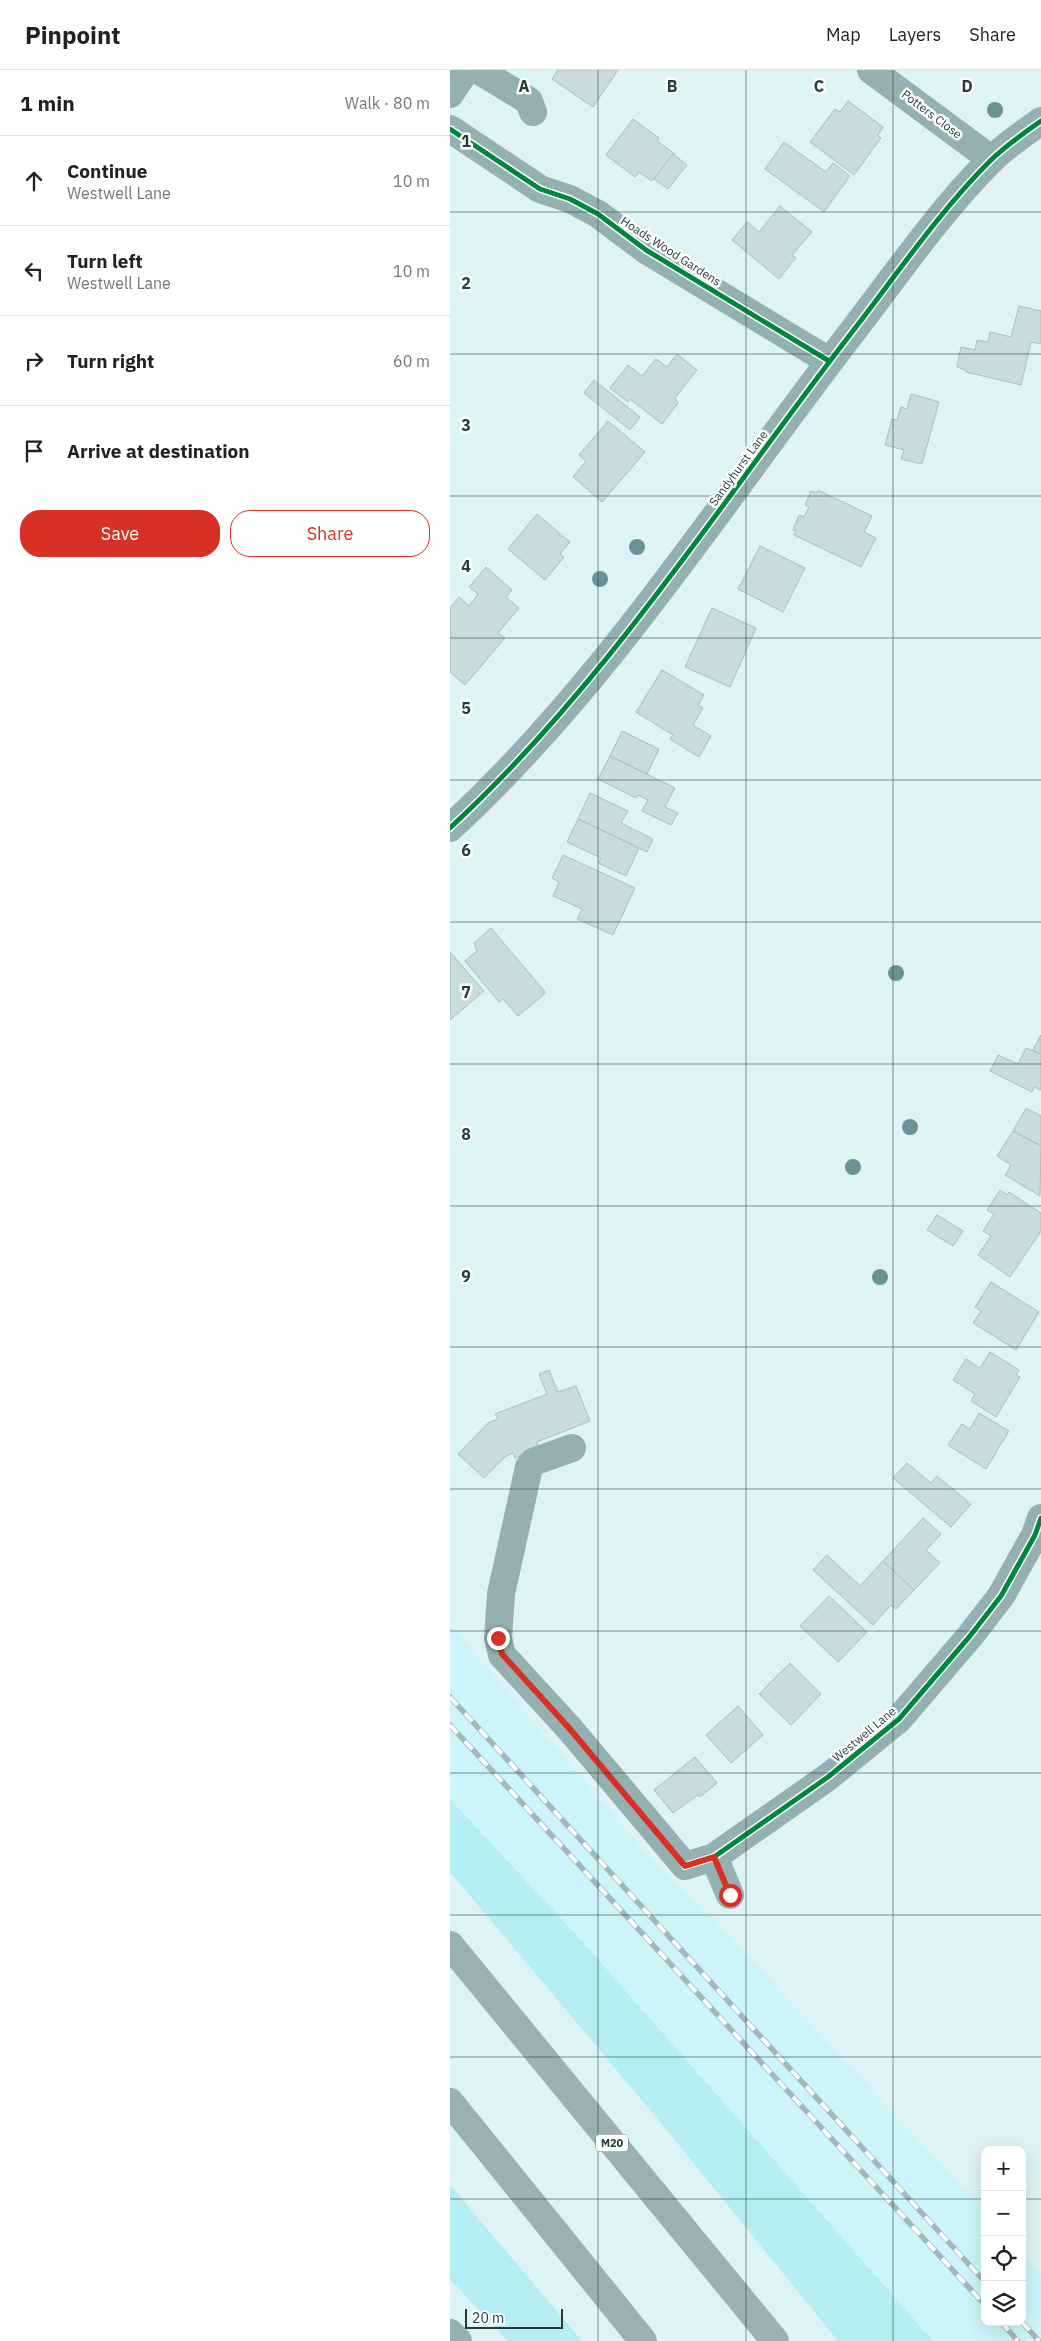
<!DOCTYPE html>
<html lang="en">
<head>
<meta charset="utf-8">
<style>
	:root { --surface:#fff; --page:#f6f6f6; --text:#202124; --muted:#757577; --line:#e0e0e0; --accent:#d93025 }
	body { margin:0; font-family:"IBM Plex Sans",sans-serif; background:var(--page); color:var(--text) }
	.controls { position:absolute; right:15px; bottom:15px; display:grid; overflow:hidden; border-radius:10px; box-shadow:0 5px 20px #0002 }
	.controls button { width:45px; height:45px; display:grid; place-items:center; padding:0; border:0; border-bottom:1px solid var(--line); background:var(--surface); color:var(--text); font:25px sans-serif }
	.scale { position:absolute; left:15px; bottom:12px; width:98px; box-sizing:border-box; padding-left:5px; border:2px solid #273a3c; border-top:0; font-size:14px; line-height:18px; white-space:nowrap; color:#273a3c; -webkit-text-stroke:4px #fff; paint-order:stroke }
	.stop { position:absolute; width:15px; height:15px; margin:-11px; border:4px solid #d93025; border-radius:50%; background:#fff }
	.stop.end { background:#d93025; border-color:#fff; box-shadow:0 1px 5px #0008 }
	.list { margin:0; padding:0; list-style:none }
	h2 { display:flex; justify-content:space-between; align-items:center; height:65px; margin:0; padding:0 20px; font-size:21px }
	h2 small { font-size:16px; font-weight:400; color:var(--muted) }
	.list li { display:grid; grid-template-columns:32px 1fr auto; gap:15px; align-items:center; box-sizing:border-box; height:90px; padding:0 20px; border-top:1px solid var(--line) }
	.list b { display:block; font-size:19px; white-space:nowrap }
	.list p { margin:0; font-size:16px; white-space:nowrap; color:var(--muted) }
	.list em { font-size:16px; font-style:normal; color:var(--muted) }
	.actions { display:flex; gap:10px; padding:15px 20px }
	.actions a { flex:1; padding:11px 0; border:1px solid var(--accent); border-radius:20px; text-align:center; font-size:18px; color:var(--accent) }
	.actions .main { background:var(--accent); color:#fff }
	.icon { flex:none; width:28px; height:28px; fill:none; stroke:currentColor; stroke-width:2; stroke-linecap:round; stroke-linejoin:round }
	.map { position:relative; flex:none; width:591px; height:2271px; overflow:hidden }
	header { display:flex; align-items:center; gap:30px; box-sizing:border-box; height:70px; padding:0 25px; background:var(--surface); border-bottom:1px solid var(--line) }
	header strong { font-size:24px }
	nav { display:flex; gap:28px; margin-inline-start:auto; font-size:18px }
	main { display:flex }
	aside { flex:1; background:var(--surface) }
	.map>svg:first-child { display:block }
	.built { fill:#cbf5f8 }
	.green { fill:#b5eef2 }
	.building { fill:#c9dbdd; stroke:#abbdbf }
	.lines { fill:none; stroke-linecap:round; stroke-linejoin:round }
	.minor { stroke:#95b0b2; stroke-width:28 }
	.highway { stroke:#9bb0b2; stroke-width:28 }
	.rail-casing { stroke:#a3b8ba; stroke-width:5.5 }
	.rail { stroke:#fff; stroke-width:4; stroke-dasharray:11; stroke-linecap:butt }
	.cycleway-casing { stroke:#fff; stroke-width:8 }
	.cycleway { stroke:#00873e; stroke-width:5 }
	.tree { fill:#679396 }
	.route { stroke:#d93025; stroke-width:6 }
	.grid { fill:none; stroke:#273a3c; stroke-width:1; stroke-opacity:0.55 }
	.labels { text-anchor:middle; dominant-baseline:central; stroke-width:5; stroke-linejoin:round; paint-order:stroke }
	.shield { fill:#fff; stroke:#687576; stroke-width:1 }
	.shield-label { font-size:11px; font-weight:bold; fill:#273a3c }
	.street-label { font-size:12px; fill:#273a3c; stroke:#fff }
	.grid-label { font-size:16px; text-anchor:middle; font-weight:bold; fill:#273a3c; stroke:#fff; stroke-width:5; stroke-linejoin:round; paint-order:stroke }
</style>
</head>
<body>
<header>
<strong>Pinpoint</strong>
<nav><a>Map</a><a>Layers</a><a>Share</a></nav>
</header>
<main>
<aside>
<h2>1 min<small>Walk · 80 m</small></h2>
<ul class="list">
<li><svg class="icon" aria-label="ahead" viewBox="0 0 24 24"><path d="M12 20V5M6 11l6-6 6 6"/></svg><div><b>Continue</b><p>Westwell Lane</p></div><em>10 m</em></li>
<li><svg class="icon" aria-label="left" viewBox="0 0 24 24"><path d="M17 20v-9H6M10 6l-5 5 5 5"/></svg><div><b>Turn left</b><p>Westwell Lane</p></div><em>10 m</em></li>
<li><svg class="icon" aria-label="right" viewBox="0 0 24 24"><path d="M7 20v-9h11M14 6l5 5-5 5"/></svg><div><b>Turn right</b></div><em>60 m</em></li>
<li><svg class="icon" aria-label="arrive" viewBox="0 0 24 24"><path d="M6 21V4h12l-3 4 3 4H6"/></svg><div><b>Arrive at destination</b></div></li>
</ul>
<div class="actions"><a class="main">Save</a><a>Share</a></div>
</aside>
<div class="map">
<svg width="591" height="2271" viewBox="0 0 591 2271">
	<rect width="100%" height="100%" fill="#def3f5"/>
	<polygon class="built" points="0,1554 203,1791 263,1848 535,2142 535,2252 572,2252 572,2183 591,2203 591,2271 483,2271 131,1870 0,1729"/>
	<g class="green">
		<polygon points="0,1729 131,1870 483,2271 388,2271 206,2047 0,1802"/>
		<polygon points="0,2115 132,2271 58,2271 0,2209"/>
	</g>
	<g class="building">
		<polygon points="108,0 168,0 143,37 102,9"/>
		<polygon points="398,31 433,57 428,65 431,68 404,105 360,72 385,39 390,42"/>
		<polygon points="183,49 209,68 207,71 225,84 202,111 189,102 185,107 156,85"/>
		<polygon points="334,72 376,102 383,93 400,106 374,142 315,99"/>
		<polygon points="223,84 237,95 218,119 204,109"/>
		<polygon points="330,136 362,162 342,185 346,188 329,209 282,170 297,152 309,162"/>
		<polygon points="569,236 591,241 591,274 581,272 571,315 516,302 516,300 507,297 511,277 525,280 527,270 538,272 540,262 561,267"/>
		<polygon points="227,284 247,300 225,328 228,333 212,354 180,329 178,332 160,318 178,295 192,306 206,289 217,297"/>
		<polygon points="144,310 190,347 180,360 134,323"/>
		<polygon points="461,324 489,332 472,394 451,389 454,380 435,375 442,349 447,350 451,337 457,339"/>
		<polygon points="158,351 195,382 152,432 123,407 136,391 129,385"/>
		<polygon points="368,420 422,446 414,462 426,468 411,497 344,465 346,461 343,460 349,445 354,447 359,437 355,435 361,421 367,423"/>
		<polygon points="87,444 120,472 110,484 114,487 95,510 58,479"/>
		<polygon points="310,476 355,498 333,542 288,519"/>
		<polygon points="36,497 62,520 56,527 69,538 48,563 55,568 15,615 0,602 0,538 9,527 19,536 28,524 19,517"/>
		<polygon points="262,538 306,558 280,617 235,597"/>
		<polygon points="212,600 254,625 248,635 253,638 243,655 261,666 249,687 220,669 223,665 186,642"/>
		<polygon points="172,661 209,679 197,704 160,686"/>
		<polygon points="160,686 225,718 215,737 228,743 221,755 192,741 198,730 188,725 186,728 148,709"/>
		<polygon points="140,723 178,741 171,753 203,769 197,782 128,749"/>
		<polygon points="128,749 189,778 176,806 148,793 151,788 117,772"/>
		<polygon points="113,785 185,818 163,865 127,849 132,839 103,826 109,812 102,808"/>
		<polygon points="41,858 96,923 68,946 53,929 49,932 15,891 27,881 24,873"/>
		<polygon points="0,882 34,921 0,950"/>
		<polygon points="591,965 591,984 583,980"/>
		<polygon points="576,978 591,984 591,1020 584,1017 582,1022 540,1001 548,985 568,994"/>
		<polygon points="576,1038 591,1046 591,1076 563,1061"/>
		<polygon points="563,1061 591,1076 590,1126 555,1105 561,1095 547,1086"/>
		<polygon points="550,1120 557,1125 559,1122 591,1143 591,1161 560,1207 528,1185 541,1166 533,1161 544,1144 537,1140"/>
		<polygon points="487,1145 513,1161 503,1176 477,1160"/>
		<polygon points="541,1212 589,1242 566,1280 523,1253 531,1241 525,1237"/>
		<polygon points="540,1282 569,1300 566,1305 570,1307 546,1347 521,1331 525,1324 503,1310 516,1289 530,1298"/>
		<polygon points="99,1300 108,1322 126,1316 140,1351 87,1372 89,1379 65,1388 63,1383 56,1386 34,1408 8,1384 38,1353 48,1349 45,1344 97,1324 89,1304"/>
		<polygon points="529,1343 559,1361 536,1399 498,1375 512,1354 520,1359"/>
		<polygon points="457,1393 481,1413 487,1406 521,1434 501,1457 443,1408"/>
		<polygon points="473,1448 491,1464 476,1480 490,1493 464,1520 433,1491"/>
		<polygon points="377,1485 410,1516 433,1491 464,1520 446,1539 441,1535 423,1555 363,1500"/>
		<polygon points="379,1526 417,1562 388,1592 350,1556"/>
		<polygon points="340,1593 371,1624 341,1655 309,1624"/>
		<polygon points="288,1636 313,1665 281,1693 256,1665"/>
		<polygon points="245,1687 267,1713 250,1727 248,1725 223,1743 204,1720"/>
	</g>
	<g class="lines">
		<g class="minor">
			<polyline points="28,0 79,31 83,42"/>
			<polyline points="421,0 541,89"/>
			<polyline points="0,24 16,0"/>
			<polyline points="0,59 90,119 120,129 148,144 196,180 379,291"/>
			<path d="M0 758C158 612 274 427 406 257 449 201 490 141 540 91 555 76 574 63 591 51"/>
			<polyline points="122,1378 83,1392 79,1397 51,1524 48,1568 52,1585 119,1658 235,1796 264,1787 378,1707 449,1649 520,1566 551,1526 585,1465 591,1448"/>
			<polyline points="264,1787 280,1825"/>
			<polyline points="0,2263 8,2271"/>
		</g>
		<g class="highway">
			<polyline points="0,1875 325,2271"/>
			<polyline points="0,2032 193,2271"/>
		</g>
		<g class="rail-casing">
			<g id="rail">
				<polyline points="0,1627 535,2212"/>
				<polyline points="0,1655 535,2235"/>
				<polyline points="551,2252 568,2271"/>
				<polyline points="572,2252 589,2271"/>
			</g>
		</g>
		<use href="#rail" class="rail"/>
		<g class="cycleway-casing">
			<g id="cycleway">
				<polyline points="0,59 90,119 120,129 148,144 196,180 379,291"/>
				<path d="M0 758C158 612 274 427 406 257 449 201 490 141 540 91 555 76 574 63 591 51"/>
				<polyline points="235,1796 264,1787 378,1707 449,1649 520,1566 551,1526 585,1465 591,1448"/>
			</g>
		</g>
		<use href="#cycleway" class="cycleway"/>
	</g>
	<g class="tree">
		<circle cx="545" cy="40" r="8"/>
		<circle cx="187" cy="477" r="8"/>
		<circle cx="150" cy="509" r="8"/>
		<circle cx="446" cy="903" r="8"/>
		<circle cx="460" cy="1057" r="8"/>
		<circle cx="403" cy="1097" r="8"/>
		<circle cx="430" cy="1207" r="8"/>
	</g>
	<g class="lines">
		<polyline class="route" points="48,1568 52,1584 119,1658 235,1796 264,1787 280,1825"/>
	</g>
	<path class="grid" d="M148 0V2271M296 0V2271M443 0V2271M0 142H591M0 284H591M0 426H591M0 568H591M0 710H591M0 852H591M0 994H591M0 1136H591M0 1277H591M0 1419H591M0 1561H591M0 1703H591M0 1845H591M0 1987H591M0 2129H535M572 2129H591"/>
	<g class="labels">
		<rect class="shield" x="146" y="2064.5" width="32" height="17" rx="4"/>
		<g class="shield-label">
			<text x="162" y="2073">M20</text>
		</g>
		<g class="street-label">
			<text transform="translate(482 44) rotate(37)">Potters Close</text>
			<text transform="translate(221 181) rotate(33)">Hoads Wood Gardens</text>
			<text transform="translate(288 398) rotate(-54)">Sandyhurst Lane</text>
			<text transform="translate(414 1664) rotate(-40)">Westwell Lane</text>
		</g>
	</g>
	<g class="grid-label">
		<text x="74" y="22">A</text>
		<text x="222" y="22">B</text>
		<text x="369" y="22">C</text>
		<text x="517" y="22">D</text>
		<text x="16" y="77">1</text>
		<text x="16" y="219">2</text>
		<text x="16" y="361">3</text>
		<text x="16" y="502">4</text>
		<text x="16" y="644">5</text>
		<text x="16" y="786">6</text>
		<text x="16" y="928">7</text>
		<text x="16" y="1070">8</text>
		<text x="16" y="1212">9</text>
	</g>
</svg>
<div class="controls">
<button>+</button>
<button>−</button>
<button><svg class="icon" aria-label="locate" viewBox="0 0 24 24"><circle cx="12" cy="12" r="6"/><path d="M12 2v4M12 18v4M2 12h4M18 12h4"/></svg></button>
<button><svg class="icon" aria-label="layers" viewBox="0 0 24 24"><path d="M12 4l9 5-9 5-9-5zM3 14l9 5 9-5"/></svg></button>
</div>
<div class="scale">20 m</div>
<div class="stop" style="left:280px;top:1825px"></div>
<div class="stop end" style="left:48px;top:1568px"></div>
</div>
</main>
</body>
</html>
